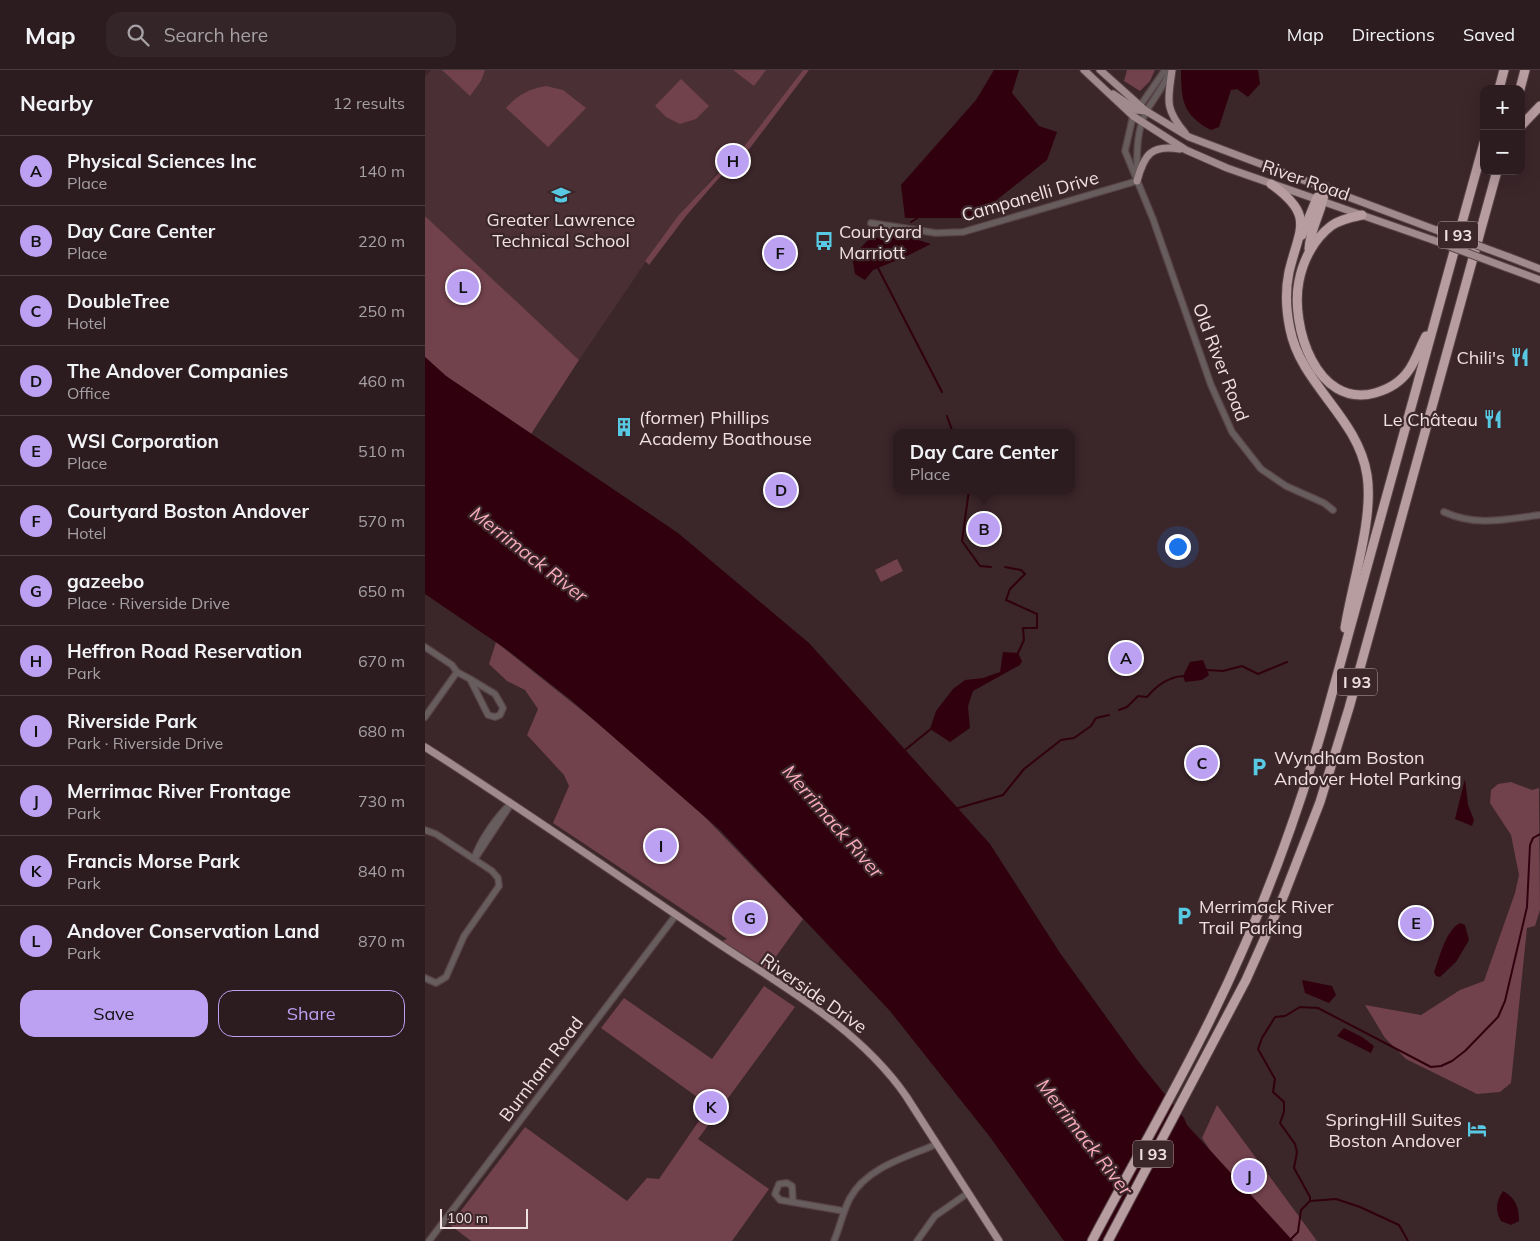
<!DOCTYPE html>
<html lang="en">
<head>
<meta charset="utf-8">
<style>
	:root { --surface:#2c1c20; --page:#342529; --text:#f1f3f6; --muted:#a6a1a5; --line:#483a3e; --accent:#bca0f2 }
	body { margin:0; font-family:Mulish,sans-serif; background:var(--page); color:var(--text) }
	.controls { position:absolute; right:15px; top:15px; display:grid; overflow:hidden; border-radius:10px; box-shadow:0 5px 20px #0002 }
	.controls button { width:45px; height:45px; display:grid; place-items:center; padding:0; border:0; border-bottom:1px solid var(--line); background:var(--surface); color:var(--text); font:25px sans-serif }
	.scale { position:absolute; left:15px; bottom:12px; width:88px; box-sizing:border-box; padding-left:5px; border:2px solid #efe0e2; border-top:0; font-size:14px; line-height:18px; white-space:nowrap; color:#efe0e2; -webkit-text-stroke:4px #3b262a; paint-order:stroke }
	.you { position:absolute; left:752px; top:476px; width:18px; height:18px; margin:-12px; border:4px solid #fff; border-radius:50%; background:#1a73e8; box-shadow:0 0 0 8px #1a73e833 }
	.badge { display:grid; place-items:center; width:32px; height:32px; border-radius:50%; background:var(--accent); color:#111; font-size:16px; font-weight:700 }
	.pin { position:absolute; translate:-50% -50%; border:2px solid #fff; box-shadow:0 1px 5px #0006 }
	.popup { position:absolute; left:468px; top:359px; width:182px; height:65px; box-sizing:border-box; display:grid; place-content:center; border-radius:10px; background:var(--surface); filter:drop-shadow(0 1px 4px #0005); font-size:16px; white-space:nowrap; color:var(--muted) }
	.popup b { font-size:19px; color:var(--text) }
	.popup::after { content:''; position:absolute; left:50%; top:100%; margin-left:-10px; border:10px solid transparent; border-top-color:var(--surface) }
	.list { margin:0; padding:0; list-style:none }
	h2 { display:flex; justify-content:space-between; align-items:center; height:65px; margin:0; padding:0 20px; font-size:21px }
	h2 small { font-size:16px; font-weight:400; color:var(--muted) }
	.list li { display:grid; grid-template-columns:32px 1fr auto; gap:15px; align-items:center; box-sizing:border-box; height:70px; padding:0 20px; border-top:1px solid var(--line) }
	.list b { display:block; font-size:19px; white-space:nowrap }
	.list p { margin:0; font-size:16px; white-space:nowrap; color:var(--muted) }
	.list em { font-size:16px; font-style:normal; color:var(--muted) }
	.actions { display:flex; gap:10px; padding:15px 20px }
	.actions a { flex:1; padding:11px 0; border:1px solid var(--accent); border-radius:15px; text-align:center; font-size:18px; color:var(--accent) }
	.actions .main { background:var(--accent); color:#111 }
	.icon { flex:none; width:28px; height:28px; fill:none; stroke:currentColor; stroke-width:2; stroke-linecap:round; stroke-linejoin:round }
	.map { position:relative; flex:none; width:1115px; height:1171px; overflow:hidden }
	header { display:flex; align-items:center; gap:30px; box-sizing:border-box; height:70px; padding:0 25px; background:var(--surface); border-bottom:1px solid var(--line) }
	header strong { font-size:24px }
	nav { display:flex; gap:28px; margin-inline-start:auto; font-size:18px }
	.search { width:350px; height:45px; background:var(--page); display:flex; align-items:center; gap:12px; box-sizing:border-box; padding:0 18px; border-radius:15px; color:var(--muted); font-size:19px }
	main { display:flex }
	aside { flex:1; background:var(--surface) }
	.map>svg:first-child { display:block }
	.built { fill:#4a2f35 }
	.green { fill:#71414c }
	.water { fill:#31000f }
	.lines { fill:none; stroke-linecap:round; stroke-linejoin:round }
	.stream { stroke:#31000f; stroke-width:2 }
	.minor-casing { stroke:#584447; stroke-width:8 }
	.major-casing { stroke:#584447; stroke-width:9 }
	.highway-casing { stroke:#584447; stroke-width:11 }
	.minor { stroke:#675c5e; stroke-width:5.5 }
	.major { stroke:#a08a8e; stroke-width:7 }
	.highway { stroke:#b79ca0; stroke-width:9 }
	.major-bridge-casing { stroke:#584447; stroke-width:9; stroke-linecap:butt }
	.major-bridge { stroke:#a08a8e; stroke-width:7 }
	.labels { text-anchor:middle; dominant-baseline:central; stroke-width:4.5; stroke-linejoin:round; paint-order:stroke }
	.shield { fill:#3b262a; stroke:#b9a8ab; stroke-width:1 }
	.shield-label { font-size:16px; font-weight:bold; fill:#efe0e2 }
	.street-label { font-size:18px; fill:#efe0e2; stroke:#3b262a }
	.poi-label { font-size:18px; fill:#efe0e2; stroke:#3b262a; text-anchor:start }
	.water-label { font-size:19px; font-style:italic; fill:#f8abba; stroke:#3b262a }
</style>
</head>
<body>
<header>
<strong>Map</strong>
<div class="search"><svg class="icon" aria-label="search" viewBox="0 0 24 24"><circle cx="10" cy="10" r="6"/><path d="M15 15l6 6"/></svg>Search here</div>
<nav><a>Map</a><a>Directions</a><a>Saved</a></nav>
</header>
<main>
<aside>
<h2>Nearby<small>12 results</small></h2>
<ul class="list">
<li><span class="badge">A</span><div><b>Physical Sciences Inc</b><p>Place</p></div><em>140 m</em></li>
<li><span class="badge">B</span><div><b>Day Care Center</b><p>Place</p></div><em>220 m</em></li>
<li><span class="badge">C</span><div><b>DoubleTree</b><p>Hotel</p></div><em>250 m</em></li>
<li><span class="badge">D</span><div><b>The Andover Companies</b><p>Office</p></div><em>460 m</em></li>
<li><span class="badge">E</span><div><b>WSI Corporation</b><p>Place</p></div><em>510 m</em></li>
<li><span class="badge">F</span><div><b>Courtyard Boston Andover</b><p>Hotel</p></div><em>570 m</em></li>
<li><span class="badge">G</span><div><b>gazeebo</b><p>Place · Riverside Drive</p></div><em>650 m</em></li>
<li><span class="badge">H</span><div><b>Heffron Road Reservation</b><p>Park</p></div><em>670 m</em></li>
<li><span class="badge">I</span><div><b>Riverside Park</b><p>Park · Riverside Drive</p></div><em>680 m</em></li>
<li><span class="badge">J</span><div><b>Merrimac River Frontage</b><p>Park</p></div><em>730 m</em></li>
<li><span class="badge">K</span><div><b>Francis Morse Park</b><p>Park</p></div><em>840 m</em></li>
<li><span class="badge">L</span><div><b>Andover Conservation Land</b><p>Park</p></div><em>870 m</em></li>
</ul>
<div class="actions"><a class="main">Save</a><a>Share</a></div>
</aside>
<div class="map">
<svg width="1115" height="1171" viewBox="0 0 1115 1171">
	<rect width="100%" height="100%" fill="#3b262a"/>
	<polygon class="built" points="6,0 378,0 321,74 290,105 241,162 154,290 0,146 0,7"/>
	<g class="green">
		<polygon points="17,0 60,0 56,11 45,26"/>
		<polygon points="308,0 341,0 329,16"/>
		<polygon points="378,0 384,0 325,78 294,108 261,146 224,195 220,191 253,146 321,74"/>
		<polygon points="702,0 730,0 725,11 715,21 699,11"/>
		<polygon points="256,9 284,36 271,49 255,54 241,47 230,36"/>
		<path d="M121 16 138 20 161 38 123 77 81 38C93 25 103 19 121 16Z"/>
		<polygon points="0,146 154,290 106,364 21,306 0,287"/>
		<polygon points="472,489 478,501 456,512 450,500"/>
		<polygon points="71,572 174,654 280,747 378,849 342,899 297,871 302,869 128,753 144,716 139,705 102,665 113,639 100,620 82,611 64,594"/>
		<polygon points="1086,712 1107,720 1114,718 1115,840 1110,856 1102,858 1086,1013 1075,1022 1052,1024 981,989 960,968 940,935 996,945 1035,920 1059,911 1090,823 1094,805 1086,765 1065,733 1066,720 1073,714"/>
		<polygon points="339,916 370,937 273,1069 344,1119 307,1171 46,1171 25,1155 100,1057 202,1131 222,1108 234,1109 278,1045 275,1029 176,958 199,928 287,989"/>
		<polygon points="792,1035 892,1171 860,1171 825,1141 777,1068"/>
	</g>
	<g class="water">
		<polygon points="569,0 594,0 587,23 614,56 632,62 622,90 549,148 480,148 476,115 551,30"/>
		<path d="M756 0H833L835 14 823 27 812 19 806 20 794 57 786 60C758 45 756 31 756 0Z"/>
		<polygon points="474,164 506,174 482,186 448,200 440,210 430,204 427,187 444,169"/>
		<polygon points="0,287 21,306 253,463 384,573 565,774 635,883 713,991 759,1048 762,1055 868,1171 639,1171 565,1067 465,941 295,760 146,630 81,579 0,524"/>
		<polygon points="578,582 593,583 597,591 595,595 548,621 543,636 545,658 525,672 505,659 511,641 528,619 540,610 558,608 575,602"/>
		<polygon points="778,590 784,605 777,610 760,612 758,606 765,592"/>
		<polygon points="1040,709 1043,735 1049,750 1047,756 1030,749"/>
		<path d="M1035 853 1040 855 1044 870 1031 892 1015 907 1011 906 1009 902C1015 887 1020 861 1035 853Z"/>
		<polygon points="877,910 907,916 911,925 904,933 880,923"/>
		<polygon points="919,958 937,967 949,976 946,983 912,966"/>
		<path d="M1078 1121C1091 1128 1094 1138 1094 1151L1086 1155 1076 1151C1070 1141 1071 1131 1078 1121Z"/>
	</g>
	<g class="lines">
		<g class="stream">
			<polyline points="486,152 494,147"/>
			<polyline points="452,196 517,322"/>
			<polyline points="522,346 528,363"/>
			<polyline points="544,420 537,471 555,496 566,497"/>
			<polyline points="580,497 596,500 600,504 585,519 581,530 612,544 612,558 598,558 599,570 592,585"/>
			<polyline points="782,600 798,601 817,596 833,604 862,592"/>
			<path d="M694 640 702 637 713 626 722 627C732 615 743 607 758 606"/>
			<polyline points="480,680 507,658"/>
			<polyline points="530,739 578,725 599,699 636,670 649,668 666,656 671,648 684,645"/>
			<polyline points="885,1131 911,1129 935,1137 974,1155 983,1171"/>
			<polyline points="866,1169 873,1162 876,1140 885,1131 885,1127 869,1098 872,1082 870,1074 855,1053 859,1042 859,1032 848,1022 850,1009 833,979 837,968 850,947 860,946 875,937 893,938 1006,997 1016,996 1027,991 1040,981 1073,947 1080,931 1102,837 1105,775 1108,768 1115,764"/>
		</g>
		<g class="minor-casing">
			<g id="minor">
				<polyline points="740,0 708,46 700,81 728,149 786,315 807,362 836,399 861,416 899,433 908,440"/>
				<path d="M712 105C712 84 711 60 722 40 730 27 740 15 745 0"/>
				<polyline points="446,153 511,163 538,162 712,111"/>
				<path d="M1019 442C1052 457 1081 449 1115 445"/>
				<polyline points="0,577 27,595 32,602 0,647"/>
				<polyline points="32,602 45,609 63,645 70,647 75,645 78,638 70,624 45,609"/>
				<polyline points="0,760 11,764 67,801 73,808 74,816 39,866 21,907 11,913 0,908"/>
				<polyline points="51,787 84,737"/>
				<path d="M49 789C55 770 71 748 85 734"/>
				<polyline points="368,1132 367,1116 362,1113 354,1114 350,1124 355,1130 419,1141"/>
				<polyline points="4,1171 251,845"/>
				<path d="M409 1171C415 1157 418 1141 425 1128 442 1097 482 1087 512 1074"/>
				<polyline points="492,1171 510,1146 543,1123"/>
			</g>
		</g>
		<g class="major-casing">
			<g id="major">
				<polyline points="659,0 708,46 761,80 802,98 1008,170"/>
				<polyline points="675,0 721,41 764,67 1011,160"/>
				<path d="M747 0C743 30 739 38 760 63"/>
				<polyline points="688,24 712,40 721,41"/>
				<path d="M712 111C719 85 726 74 755 79"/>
				<polyline points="1084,187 1115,199"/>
				<polyline points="1080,197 1115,210"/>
				<path d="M0 677C94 737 186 801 278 863 349 912 431 954 481 1026L574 1171"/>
			</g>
		</g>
		<g class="highway-casing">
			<g id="highway">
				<polyline points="1074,19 1079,0"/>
				<polyline points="1095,19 1100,0"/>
				<polyline points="1096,56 1115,36"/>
				<path d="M846 114C891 146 874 159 864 202 860 221 861 240 865 259 876 315 933 347 942 405 949 448 927 513 920 558"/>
				<path d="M937 145C927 147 914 150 906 156 889 169 878 190 874 211 865 255 891 339 950 323 964 319 976 312 984 300 991 290 995 277 1001 266"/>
				<polyline points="877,165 892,128 900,117"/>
				<path d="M884 179C885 157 899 139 900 117"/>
				<path d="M667 1171C706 1097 748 1025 785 950 831 857 868 760 897 660L1059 73"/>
				<polyline points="683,1171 821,910 859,825 895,732 924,638 1072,101"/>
			</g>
		</g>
		<use href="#minor" class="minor"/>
		<use href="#major" class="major"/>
		<use href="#highway" class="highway"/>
		<g class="major-bridge-casing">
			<g id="major-bridge">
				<polyline points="1011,160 1084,187"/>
				<polyline points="1008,170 1080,197"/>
			</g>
		</g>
		<use href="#major-bridge" class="major-bridge"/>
	</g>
	<defs>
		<g id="school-bare" transform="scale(1.5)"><path d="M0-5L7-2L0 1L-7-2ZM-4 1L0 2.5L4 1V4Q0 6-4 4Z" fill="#58c9e3" stroke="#3b262a" stroke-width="2.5" paint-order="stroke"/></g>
		<g id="bus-bare" transform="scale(1.5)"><path d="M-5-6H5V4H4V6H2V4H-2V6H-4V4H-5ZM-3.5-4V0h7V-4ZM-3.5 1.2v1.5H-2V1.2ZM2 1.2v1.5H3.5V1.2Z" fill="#58c9e3" stroke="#3b262a" stroke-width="2.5" paint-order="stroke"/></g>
		<g id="restaurant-bare" transform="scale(1.5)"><path d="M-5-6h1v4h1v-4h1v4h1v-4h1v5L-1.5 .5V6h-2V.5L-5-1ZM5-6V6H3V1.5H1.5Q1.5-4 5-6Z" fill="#58c9e3" stroke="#3b262a" stroke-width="2.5" paint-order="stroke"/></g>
		<g id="building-bare" transform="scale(1.5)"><path d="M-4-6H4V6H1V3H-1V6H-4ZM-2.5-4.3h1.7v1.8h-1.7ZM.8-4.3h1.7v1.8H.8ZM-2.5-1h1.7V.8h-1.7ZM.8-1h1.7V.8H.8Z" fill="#58c9e3" stroke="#3b262a" stroke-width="2.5" paint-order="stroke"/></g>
		<g id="parking-bare" transform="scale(1.5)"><path d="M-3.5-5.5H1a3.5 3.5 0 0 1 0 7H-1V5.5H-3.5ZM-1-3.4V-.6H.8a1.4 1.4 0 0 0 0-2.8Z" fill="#58c9e3" stroke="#3b262a" stroke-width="2.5" paint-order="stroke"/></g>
		<g id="hotel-bare" transform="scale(1.5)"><path d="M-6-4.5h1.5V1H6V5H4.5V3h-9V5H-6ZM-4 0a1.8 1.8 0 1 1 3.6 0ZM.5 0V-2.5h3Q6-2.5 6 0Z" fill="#58c9e3" stroke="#3b262a" stroke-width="2.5" paint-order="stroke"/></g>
	</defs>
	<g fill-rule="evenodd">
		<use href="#school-bare" x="136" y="125"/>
		<use href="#bus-bare" x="399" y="171"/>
		<use href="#restaurant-bare" x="1095" y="287"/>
		<use href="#restaurant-bare" x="1068" y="349"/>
		<use href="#building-bare" x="199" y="357"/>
		<use href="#parking-bare" x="834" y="697"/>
		<use href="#parking-bare" x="759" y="846"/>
		<use href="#hotel-bare" x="1052" y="1059"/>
	</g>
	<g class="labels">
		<g class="shield">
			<rect x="1013" y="151.5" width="40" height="27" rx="4"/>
			<rect x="912" y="598.5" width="40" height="27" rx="4"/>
			<rect x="708" y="1070.5" width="40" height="27" rx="4"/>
		</g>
		<g class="shield-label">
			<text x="1033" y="165">I 93</text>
			<text x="932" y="612">I 93</text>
			<text x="728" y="1084">I 93</text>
		</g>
		<g class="street-label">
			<text transform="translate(881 110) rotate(19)">River Road</text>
			<text transform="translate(605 126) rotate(-16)">Campanelli Drive</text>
			<text transform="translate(796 292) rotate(69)">Old River Road</text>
			<text transform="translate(389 923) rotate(35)">Riverside Drive</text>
			<text transform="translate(116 999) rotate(-53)">Burnham Road</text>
		</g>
		<g class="poi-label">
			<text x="136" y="149" text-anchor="middle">Greater Lawrence<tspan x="136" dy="21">Technical School</tspan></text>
			<text x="414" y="161">Courtyard<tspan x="414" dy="21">Marriott</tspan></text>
			<text x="1080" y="287" text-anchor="end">Chili's</text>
			<text x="214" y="347">(former) Phillips<tspan x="214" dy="21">Academy Boathouse</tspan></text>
			<text x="1053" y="349" text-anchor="end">Le Château</text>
			<text x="849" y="687">Wyndham Boston<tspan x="849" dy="21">Andover Hotel Parking</tspan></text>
			<text x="774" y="836">Merrimack River<tspan x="774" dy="21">Trail Parking</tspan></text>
			<text x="1037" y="1049" text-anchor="end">SpringHill Suites<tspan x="1037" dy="21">Boston Andover</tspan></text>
		</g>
		<g class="water-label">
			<text transform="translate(104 484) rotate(38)">Merrimack River</text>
			<text transform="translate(408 751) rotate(49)">Merrimack River</text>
			<text transform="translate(660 1067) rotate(52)">Merrimack River</text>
		</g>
	</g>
</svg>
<div class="controls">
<button>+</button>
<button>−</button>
</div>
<div class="scale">100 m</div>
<div class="you"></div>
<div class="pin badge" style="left:701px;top:588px">A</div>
<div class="pin badge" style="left:559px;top:459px">B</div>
<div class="popup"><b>Day Care Center</b>Place</div>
<div class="pin badge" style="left:777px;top:693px">C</div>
<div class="pin badge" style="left:356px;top:420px">D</div>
<div class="pin badge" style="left:991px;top:853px">E</div>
<div class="pin badge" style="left:355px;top:183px">F</div>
<div class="pin badge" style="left:325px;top:848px">G</div>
<div class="pin badge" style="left:308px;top:91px">H</div>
<div class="pin badge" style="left:236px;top:776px">I</div>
<div class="pin badge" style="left:824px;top:1106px">J</div>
<div class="pin badge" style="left:286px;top:1037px">K</div>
<div class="pin badge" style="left:38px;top:217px">L</div>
</div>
</main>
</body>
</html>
